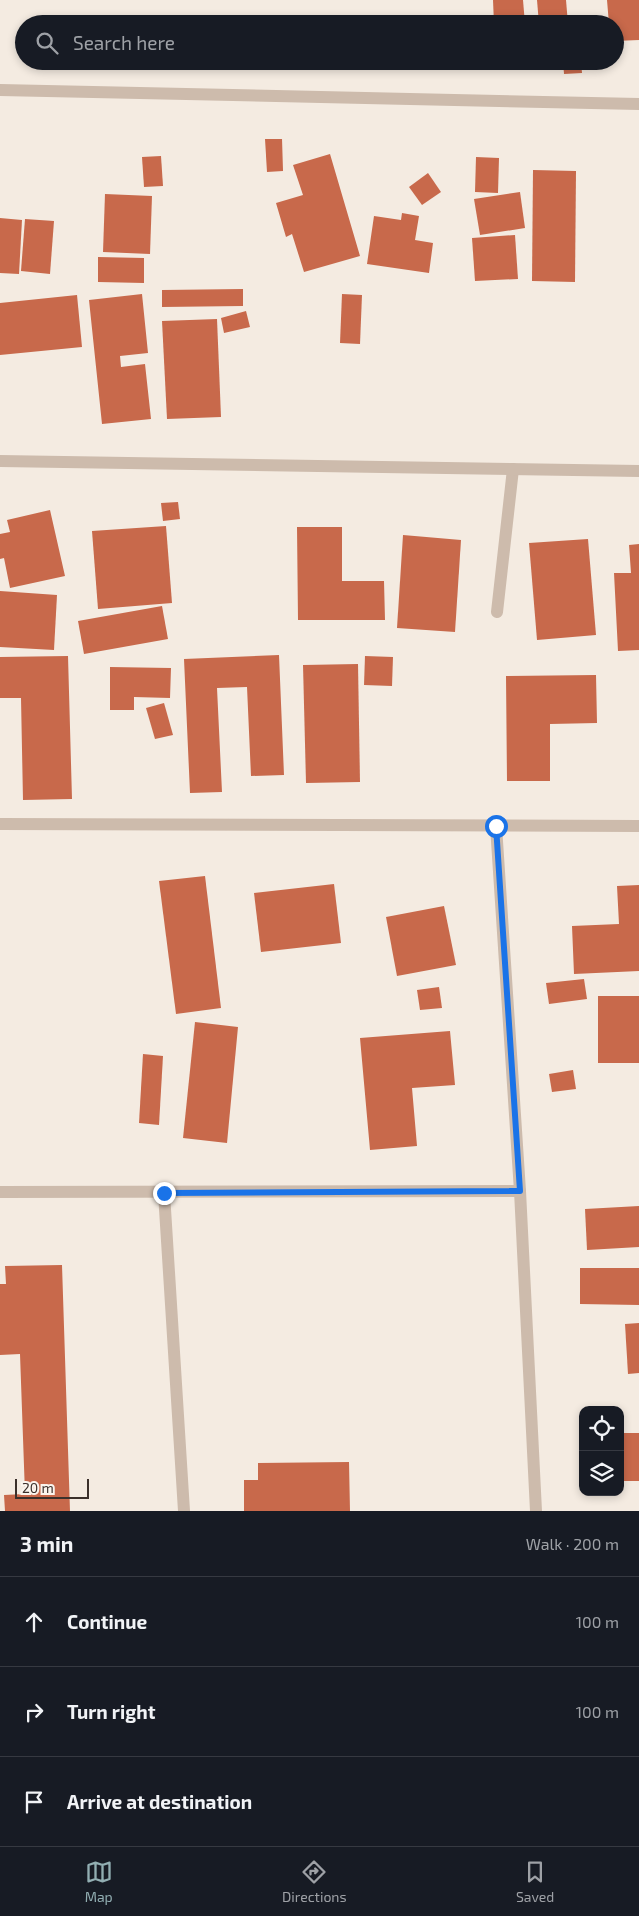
<!DOCTYPE html>
<html lang="en">
<head>
<meta charset="utf-8">
<style>
	:root { --surface:#171b24; --page:#20242c; --text:#f1f3f6; --muted:#9ea1a6; --line:#363941; --accent:#92aeb2 }
	body { margin:0; font-family:"Exo 2",sans-serif; background:var(--page); color:var(--text) }
	.controls { position:absolute; right:15px; bottom:15px; display:grid; overflow:hidden; border-radius:10px; box-shadow:0 2px 8px #0003 }
	.controls button { width:45px; height:45px; display:grid; place-items:center; padding:0; border:0; border-bottom:1px solid var(--line); background:var(--surface); color:var(--text); font:25px sans-serif }
	.scale { position:absolute; left:15px; bottom:12px; width:74px; box-sizing:border-box; padding-left:5px; border:2px solid #3b302b; border-top:0; font-size:14px; line-height:18px; white-space:nowrap; color:#3b302b; -webkit-text-stroke:4px #fbf5ee; paint-order:stroke }
	.stop { position:absolute; width:15px; height:15px; margin:-11px; border:4px solid #1a73e8; border-radius:50%; background:#fff }
	.stop.end { background:#1a73e8; border-color:#fff; box-shadow:0 1px 5px #0008 }
	.list { margin:0; padding:0; list-style:none }
	h2 { display:flex; justify-content:space-between; align-items:center; height:65px; margin:0; padding:0 20px; font-size:21px }
	h2 small { font-size:16px; font-weight:400; color:var(--muted) }
	.list li { display:grid; grid-template-columns:32px 1fr auto; gap:15px; align-items:center; box-sizing:border-box; height:90px; padding:0 20px; border-top:1px solid var(--line) }
	.list b { display:block; font-size:19px; white-space:nowrap }
	.list em { font-size:16px; font-style:normal; color:var(--muted) }
	.icon { flex:none; width:28px; height:28px; fill:none; stroke:currentColor; stroke-width:2; stroke-linecap:round; stroke-linejoin:round }
	.map { position:relative; flex:none; width:639px; height:1511px; overflow:hidden }
	.search { position:absolute; background:var(--surface); box-shadow:0 2px 8px #0003; left:15px; right:15px; top:15px; height:55px; display:flex; align-items:center; gap:12px; box-sizing:border-box; padding:0 18px; border-radius:28px; color:var(--muted); font-size:19px }
	.sheet { height:335px; background:var(--surface) }
	nav { display:flex; justify-content:space-around; align-items:center; box-sizing:border-box; height:70px; border-top:1px solid var(--line); background:var(--surface); font-size:14px; color:var(--muted) }
	nav a { display:grid; justify-items:center; gap:2px }
	nav .on { color:var(--accent) }
	.map>svg:first-child { display:block }
	.building { fill:#c8694b }
	.lines { fill:none; stroke-linecap:round; stroke-linejoin:round }
	.service { stroke:#cdbbac; stroke-width:12 }
	.minor { stroke:#cdbbac; stroke-width:12 }
	.route { stroke:#1a73e8; stroke-width:6 }
</style>
</head>
<body>
<div class="map">
<svg width="639" height="1511" viewBox="0 0 639 1511">
	<rect width="100%" height="100%" fill="#f4ebe1"/>
	<g class="building">
		<polygon points="493,0 523,0 525,24 494,24"/>
		<polygon points="537,0 566,0 568,24 539,24"/>
		<polygon points="607,0 639,0 639,40 615,41 615,24 609,24"/>
		<polygon points="563,61 581,61 582,73 564,74"/>
		<polygon points="265,139 282,139 283,171 267,172"/>
		<polygon points="330,154 360,256 304,272 292,234 286,237 276,203 303,195 293,165"/>
		<polygon points="161,156 163,186 144,187 142,157"/>
		<polygon points="476,157 499,158 498,193 475,192"/>
		<polygon points="533,170 576,171 575,282 532,281"/>
		<polygon points="428,173 441,192 422,205 409,187"/>
		<polygon points="520,192 525,228 480,235 474,199"/>
		<polygon points="105,194 152,196 150,254 103,252"/>
		<polygon points="402,213 419,216 415,240 433,243 429,273 367,264 374,216 401,220"/>
		<polygon points="0,218 22,220 19,274 0,273"/>
		<polygon points="25,219 54,221 50,274 21,271"/>
		<polygon points="515,235 518,279 475,281 472,238"/>
		<polygon points="98,257 144,258 144,283 98,282"/>
		<polygon points="243,289 243,306 162,307 162,290"/>
		<polygon points="142,294 148,353 120,356 121,367 145,364 151,419 102,424 89,300"/>
		<polygon points="342,294 362,295 360,344 340,343"/>
		<polygon points="77,295 82,347 0,355 0,303"/>
		<polygon points="246,311 250,327 224,333 221,318"/>
		<polygon points="217,319 221,417 167,419 162,321"/>
		<polygon points="178,502 180,519 163,521 161,503"/>
		<polygon points="50,510 65,576 10,588 4,558 0,559 0,534 10,532 7,520"/>
		<polygon points="166,526 172,603 98,609 92,531"/>
		<polygon points="297,527 342,527 342,581 384,581 385,620 298,620"/>
		<polygon points="403,535 461,540 455,632 397,628"/>
		<polygon points="588,539 596,635 537,640 529,543"/>
		<polygon points="639,544 639,650 618,651 614,573 631,573 629,545"/>
		<polygon points="0,591 57,595 54,650 0,647"/>
		<polygon points="162,606 168,639 84,654 78,621"/>
		<polygon points="279,655 284,775 251,776 247,687 217,688 222,792 190,793 184,659"/>
		<polygon points="68,656 72,799 23,800 21,698 0,698 0,657"/>
		<polygon points="365,656 393,657 392,686 364,685"/>
		<polygon points="358,664 360,782 306,783 303,665"/>
		<polygon points="110,667 171,668 170,698 134,697 134,710 110,710"/>
		<polygon points="596,675 597,723 550,724 550,781 507,781 506,676"/>
		<polygon points="164,703 173,735 155,739 146,708"/>
		<polygon points="205,876 221,1008 176,1014 159,881"/>
		<polygon points="334,884 341,943 261,952 254,893"/>
		<polygon points="639,885 639,971 574,974 572,926 619,924 617,886"/>
		<polygon points="444,906 456,965 397,976 386,917"/>
		<polygon points="584,979 587,999 549,1004 546,983"/>
		<polygon points="439,987 442,1008 420,1010 417,990"/>
		<rect x="598" y="996" width="41" height="67"/>
		<polygon points="195,1022 238,1027 227,1143 183,1138"/>
		<polygon points="450,1031 455,1085 412,1088 417,1146 370,1150 360,1038"/>
		<polygon points="143,1054 163,1056 159,1125 139,1123"/>
		<polygon points="573,1070 576,1089 552,1092 549,1074"/>
		<polygon points="639,1206 639,1247 587,1250 585,1209"/>
		<polygon points="62,1265 70,1511 5,1511 4,1495 25,1494 20,1354 0,1355 0,1284 6,1284 5,1266"/>
		<polygon points="580,1268 639,1268 639,1305 580,1304"/>
		<polygon points="639,1323 639,1373 628,1374 625,1324"/>
		<rect x="620" y="1433" width="19" height="48"/>
		<polygon points="349,1462 350,1511 244,1511 244,1480 258,1480 258,1463"/>
	</g>
	<g class="lines">
		<polyline class="service" points="497,612 513,469"/>
		<g class="minor">
			<polyline points="0,90 639,104"/>
			<polyline points="0,461 639,471"/>
			<polyline points="0,824 639,826"/>
			<polyline points="496,826 520,1191 536,1511"/>
			<polyline points="0,1192 520,1191"/>
			<polyline points="164,1193 184,1511"/>
		</g>
	</g>
	<g class="lines">
		<polyline class="route" points="164,1193 520,1191 496,826"/>
	</g>
</svg>
<div class="controls">
<button><svg class="icon" aria-label="locate" viewBox="0 0 24 24"><circle cx="12" cy="12" r="6"/><path d="M12 2v4M12 18v4M2 12h4M18 12h4"/></svg></button>
<button><svg class="icon" aria-label="layers" viewBox="0 0 24 24"><path d="M12 4l9 5-9 5-9-5zM3 14l9 5 9-5"/></svg></button>
</div>
<div class="scale">20 m</div>
<div class="stop" style="left:496px;top:826px"></div>
<div class="stop end" style="left:164px;top:1193px"></div>
<div class="search"><svg class="icon" aria-label="search" viewBox="0 0 24 24"><circle cx="10" cy="10" r="6"/><path d="M15 15l6 6"/></svg>Search here</div>
</div>
<section class="sheet">
<h2>3 min<small>Walk · 200 m</small></h2>
<ul class="list">
<li><svg class="icon" aria-label="ahead" viewBox="0 0 24 24"><path d="M12 20V5M6 11l6-6 6 6"/></svg><div><b>Continue</b></div><em>100 m</em></li>
<li><svg class="icon" aria-label="right" viewBox="0 0 24 24"><path d="M7 20v-9h11M14 6l5 5-5 5"/></svg><div><b>Turn right</b></div><em>100 m</em></li>
<li><svg class="icon" aria-label="arrive" viewBox="0 0 24 24"><path d="M6 21V4h12l-3 4 3 4H6"/></svg><div><b>Arrive at destination</b></div></li>
</ul>
</section>
<nav>
<a class="on"><svg class="icon" aria-label="map" viewBox="0 0 24 24"><path d="M3 6l6-2 6 2 6-2v14l-6 2-6-2-6 2zM9 4v14M15 6v14"/></svg>Map</a>
<a><svg class="icon" aria-label="directions" viewBox="0 0 24 24"><path d="M12 3l9 9-9 9-9-9zM9 14v-3h6M13 9l2 2-2 2"/></svg>Directions</a>
<a><svg class="icon" aria-label="saved" viewBox="0 0 24 24"><path d="M7 4h10v16l-5-4-5 4z"/></svg>Saved</a>
</nav>
</body>
</html>
